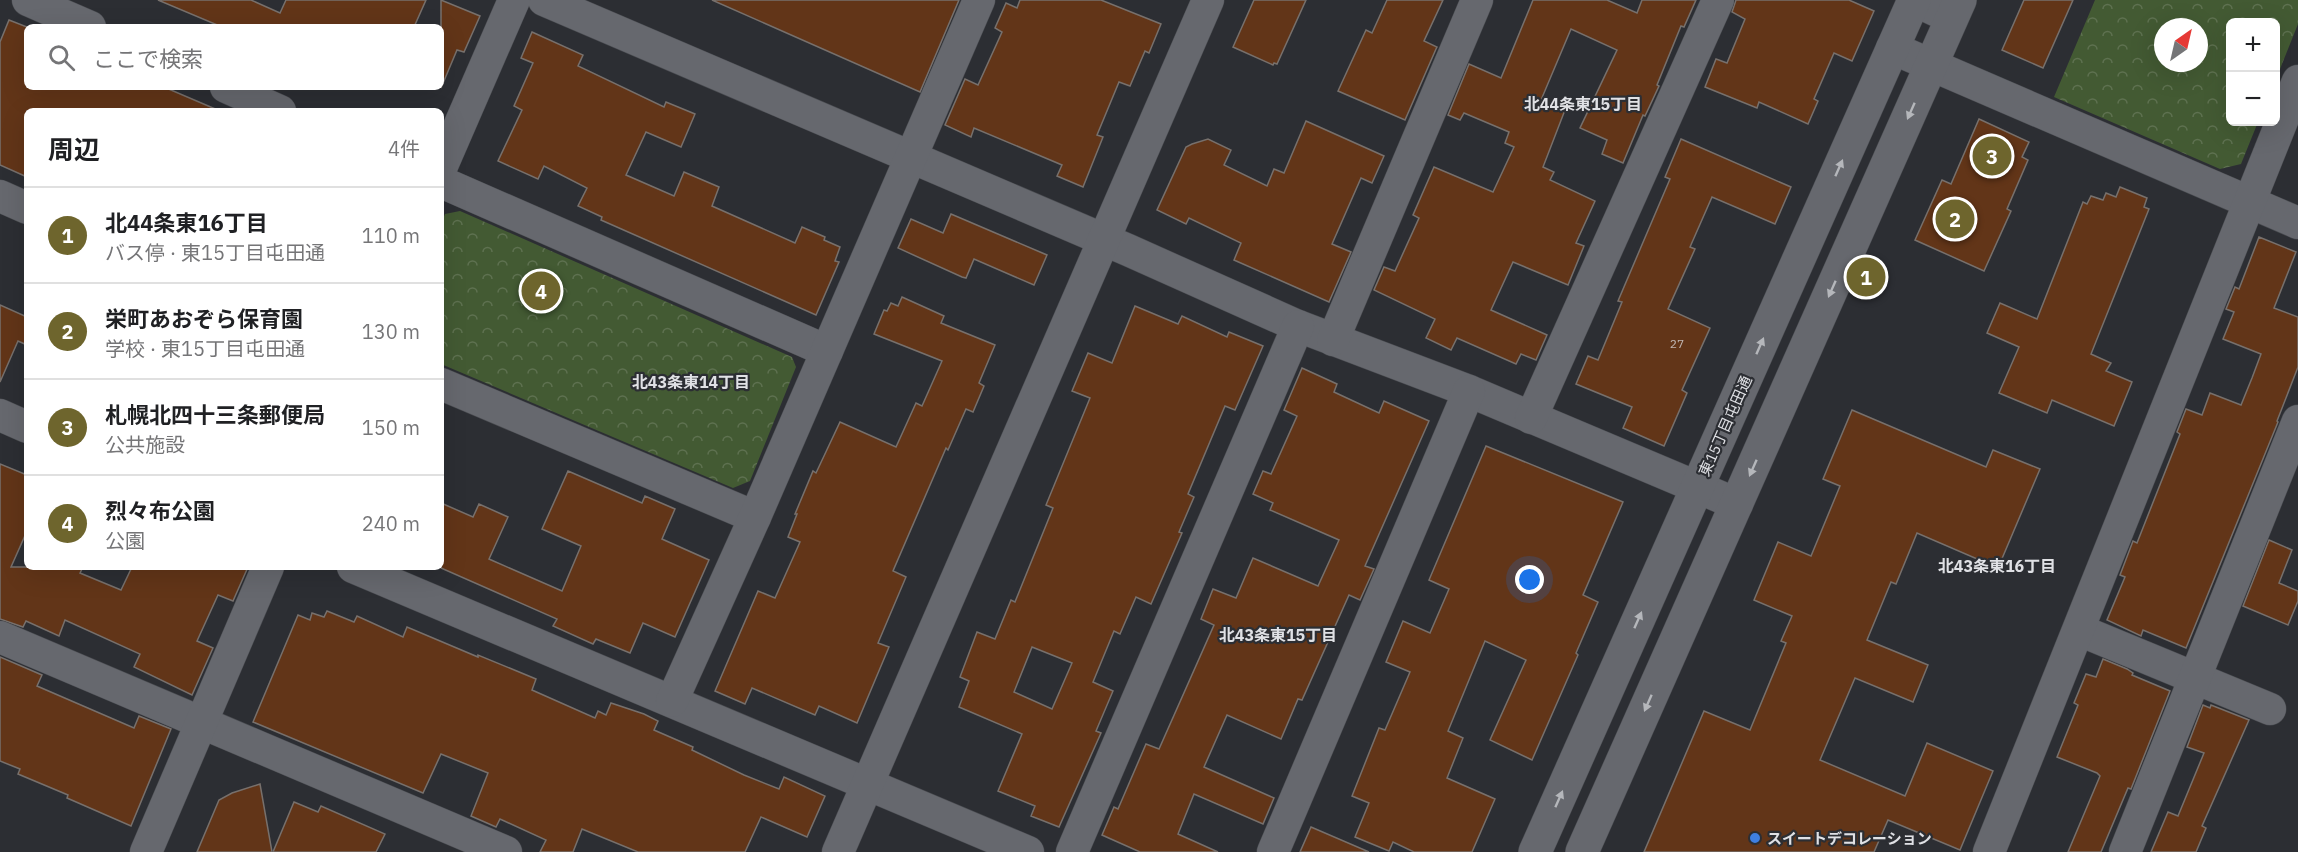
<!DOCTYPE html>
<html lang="ja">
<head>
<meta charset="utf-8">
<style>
	:root { --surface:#fff; --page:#f2f2f2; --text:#202124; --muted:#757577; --line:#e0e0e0; --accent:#6e652d }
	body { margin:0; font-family:"IBM Plex Sans","Noto Sans JP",sans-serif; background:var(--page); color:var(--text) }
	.controls { position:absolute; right:18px; top:18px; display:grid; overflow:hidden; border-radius:9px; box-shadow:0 6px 24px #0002 }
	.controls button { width:54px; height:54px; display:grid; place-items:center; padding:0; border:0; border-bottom:2px solid var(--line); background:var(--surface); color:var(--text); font:30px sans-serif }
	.compass { position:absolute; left:2154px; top:18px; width:54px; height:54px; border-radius:50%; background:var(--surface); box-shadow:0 6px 24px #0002; rotate:34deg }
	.you { position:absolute; left:1530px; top:580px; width:21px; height:21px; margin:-15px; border:4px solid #fff; border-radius:50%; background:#1a73e8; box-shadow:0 0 0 9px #1a73e833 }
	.badge { display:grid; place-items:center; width:39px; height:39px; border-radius:50%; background:var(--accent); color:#fff; font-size:20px; font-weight:700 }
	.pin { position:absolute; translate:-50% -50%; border:3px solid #fff; box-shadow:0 2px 6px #0006 }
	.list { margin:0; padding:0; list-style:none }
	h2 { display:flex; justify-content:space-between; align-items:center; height:78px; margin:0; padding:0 24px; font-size:26px }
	h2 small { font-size:20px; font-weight:400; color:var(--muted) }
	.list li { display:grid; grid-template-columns:39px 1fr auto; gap:18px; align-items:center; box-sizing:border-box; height:96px; padding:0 24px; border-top:2px solid var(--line) }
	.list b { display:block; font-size:22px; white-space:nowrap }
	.list p { margin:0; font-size:20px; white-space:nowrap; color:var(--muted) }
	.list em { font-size:20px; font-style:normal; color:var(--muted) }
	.icon { flex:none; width:33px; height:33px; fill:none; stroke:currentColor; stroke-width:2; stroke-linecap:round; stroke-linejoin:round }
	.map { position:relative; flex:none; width:2298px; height:852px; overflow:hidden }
	.search { position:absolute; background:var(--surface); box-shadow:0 6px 24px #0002; left:24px; top:24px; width:420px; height:66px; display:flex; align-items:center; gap:15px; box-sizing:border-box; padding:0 21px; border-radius:9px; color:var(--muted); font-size:22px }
	.panel { position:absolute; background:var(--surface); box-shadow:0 6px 24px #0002; left:24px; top:108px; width:420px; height:462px; border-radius:9px }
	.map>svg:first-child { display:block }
	.forest { fill:url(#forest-crowns); fill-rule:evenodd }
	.building { fill:#623518; stroke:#77706c; stroke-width:1.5; fill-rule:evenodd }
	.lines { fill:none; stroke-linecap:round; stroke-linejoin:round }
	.minor-casing { stroke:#494b50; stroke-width:33 }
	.tertiary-casing { stroke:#494b50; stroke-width:34 }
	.minor { stroke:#66686e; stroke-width:32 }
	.tertiary { stroke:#66686e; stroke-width:33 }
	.oneway { fill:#b5b7bb }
	.shop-dot { fill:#3f7fe0; stroke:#2c2e33; stroke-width:2 }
	.labels { text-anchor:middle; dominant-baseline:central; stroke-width:4.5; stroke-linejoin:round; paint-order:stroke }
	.number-label { font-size:12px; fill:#c0b6b2 }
	.street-label { font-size:15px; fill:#e0e1e5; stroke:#2c2e33 }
	.poi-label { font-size:15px; font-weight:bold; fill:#e0e1e5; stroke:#2c2e33; text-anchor:start }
	.neighbourhood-label { font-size:16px; font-weight:bold; fill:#e0e1e5; stroke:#2c2e33 }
</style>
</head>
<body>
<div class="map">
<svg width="2298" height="852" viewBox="0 0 2298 852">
	<defs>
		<pattern id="forest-crowns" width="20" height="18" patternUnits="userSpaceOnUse" patternTransform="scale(1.5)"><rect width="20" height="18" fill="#435a33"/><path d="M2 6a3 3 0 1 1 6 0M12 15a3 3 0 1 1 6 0" fill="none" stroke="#5e7150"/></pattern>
	</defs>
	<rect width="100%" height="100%" fill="#2c2e33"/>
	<g class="forest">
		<path d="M2095 0H2298V24L2276 79V22H2230V122H2258L2241 164 2220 169 2054 97ZM2163 27H2199V63H2163Z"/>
		<polygon points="460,211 792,357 796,367 750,481 733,488 441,364 441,224 445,214"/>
	</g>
	<g class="building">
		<polygon points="158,0 251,0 280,13 286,0 426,0 414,27 222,27"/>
		<polygon points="441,0 480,16 464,52 457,50 441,88"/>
		<polygon points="712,0 959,0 920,92"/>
		<polygon points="1020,0 1101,0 1161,24 1149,53 1145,51 1130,86 1119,82 1097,135 1103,137 1083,187 1057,176 1062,165 974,128 971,137 945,125 965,79 978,85 1002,32 995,28 1006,3 1017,8"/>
		<polygon points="1254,0 1306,0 1277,64 1274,63 1273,65 1233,47"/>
		<polygon points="1387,0 1443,0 1424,41 1437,47 1436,49 1405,120 1338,91 1366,30 1372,33"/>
		<polygon points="1533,0 1607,0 1637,13 1642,0 1696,0 1684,27 1681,26 1657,85 1659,86 1645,116 1643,115 1623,163 1602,154 1607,140 1580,128 1617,50 1571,29 1541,100 1565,110 1543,167 1554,172 1550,180 1595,201 1576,243 1584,246 1568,285 1513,262 1491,310 1547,335 1536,360 1521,354 1516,364 1457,338 1451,350 1426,338 1435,319 1374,290 1384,267 1395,271 1419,218 1413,215 1434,167 1493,192 1514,147 1505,143 1509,132 1464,113 1460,120 1448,115 1469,64 1501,78"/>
		<polygon points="1736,0 1849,0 1874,11 1852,61 1834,53 1814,99 1818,101 1808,124 1759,102 1757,108 1705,87 1716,59 1727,63 1745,19 1732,12"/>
		<polygon points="2024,0 2073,0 2043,68 2002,50"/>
		<polygon points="9,20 27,27 27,87 164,87 220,111 27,111 27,177 0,165 0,42"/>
		<polygon points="532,32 583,55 578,66 664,107 666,102 695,114 681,147 646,132 626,175 674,196 684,172 719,187 712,206 795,243 802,227 825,237 824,240 840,247 835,261 839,262 816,315 601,220 602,217 578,206 587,188 544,166 538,179 498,161 522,110 514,106 533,63 521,58"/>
		<polygon points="1979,119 2029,142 2022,157 2028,160 2007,209 2011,211 1984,271 1915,240 1942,180 1951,184"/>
		<polygon points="1306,121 1384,156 1372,183 1361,178 1332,244 1351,252 1329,302 1234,260 1241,243 1189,218 1186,224 1157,210 1186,147 1192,144 1208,139 1231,150 1224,165 1267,186 1274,169 1284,173"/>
		<polygon points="1681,139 1791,187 1775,224 1712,197 1690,247 1695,249 1668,309 1710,328 1682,390 1687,393 1664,446 1623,428 1632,407 1576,384 1588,356 1598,360 1622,302 1618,301 1670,179 1665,177"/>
		<polygon points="2120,187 2147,198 2144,207 2149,209 2091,354 2111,363 2106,371 2132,382 2114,426 2052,400 2047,413 1999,393 2019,347 1987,333 2000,303 2037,319 2083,202 2087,204 2091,196 2103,200 2106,193 2116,197"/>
		<polygon points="951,214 1047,255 1034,285 974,259 966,278 962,277 898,248 911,219 943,233"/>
		<polygon points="2259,237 2296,252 2274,308 2298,317 2298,367 2277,421 2278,422 2186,648 2143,630 2141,636 2107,620 2125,577 2120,575 2133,541 2137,543 2180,434 2177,432 2186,409 2202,415 2210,393 2241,405 2252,378 2261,354 2223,339 2234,312 2226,309 2235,287 2239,289"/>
		<polygon points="902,297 944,316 941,323 995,345 979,383 984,386 973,412 966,409 948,450 946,448 893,571 906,577 878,643 889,647 857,723 819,706 815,715 752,688 745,704 715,691 758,591 775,598 800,542 788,537 797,514 795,514 813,471 816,473 840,422 896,447 916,403 922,406 942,361 874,334 884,310 887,311 891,303 898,306"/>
		<polygon points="0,305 27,317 27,345 18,341 0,382"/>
		<path d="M1135 306 1178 324 1182 316 1227 337 1229 332 1263 346 1235 410 1225 406 1188 494 1194 497 1179 532 1182 533 1151 604 1136 597 1120 634 1114 631 1093 682 1113 691 1096 731 1101 733 1059 827 1031 816 1035 806 998 791 1022 734 959 707 969 681 960 677 977 632 995 639 1011 600 1015 602 1053 508 1046 505 1090 398 1072 391 1088 353 1112 363ZM1032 647 1072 663 1052 709 1014 692Z"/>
		<polygon points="1302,368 1337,384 1334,392 1379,413 1384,401 1429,421 1365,566 1374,569 1360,600 1349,595 1302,700 1298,699 1281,739 1227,715 1204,767 1274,798 1263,824 1194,794 1178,834 1218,852 1140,852 1102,835 1114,807 1118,809 1146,744 1159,749 1214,625 1201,619 1213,589 1236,598 1253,558 1318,586 1339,540 1270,510 1273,503 1253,494 1263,471 1271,474 1297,416 1284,410"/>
		<polygon points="1852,410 1986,467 1993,450 2040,469 1998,568 1917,533 1896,584 1891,582 1867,640 1928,665 1913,702 1855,678 1820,760 1905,796 1927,743 1993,771 1960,850 1888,820 1874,852 1644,852 1704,711 1750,730 1786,643 1781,641 1792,616 1754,600 1778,542 1811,556 1840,486 1823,479"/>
		<polygon points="1486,446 1623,502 1583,595 1598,602 1576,653 1578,655 1532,760 1490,740 1526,660 1485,641 1448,731 1463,738 1447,778 1495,799 1472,852 1414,852 1393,842 1389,851 1355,837 1369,803 1352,796 1379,728 1385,730 1410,672 1386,662 1403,621 1430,633 1449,589 1429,580"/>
		<polygon points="0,464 27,475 27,531 11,567 83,567 80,573 121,590 132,567 248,567 233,601 218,595 197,641 213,648 192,695 134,667 140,654 65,620 59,636 26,621 23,627 0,619"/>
		<polygon points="568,471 642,503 645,496 675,509 662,539 709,560 675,637 643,623 630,653 596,639 593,644 553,626 557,619 441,568 441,503 473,517 479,504 508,517 489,559 562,591 581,546 542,529"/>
		<polygon points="2269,540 2292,550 2279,583 2298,591 2298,601 2288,625 2243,606"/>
		<polygon points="327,611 354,622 357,616 403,637 407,627 478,657 478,655 536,679 532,690 595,718 598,711 606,715 611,703 644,714 658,721 654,730 693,747 692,750 744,775 779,789 784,777 825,796 807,837 761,817 745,852 638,852 582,829 573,852 540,852 546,840 500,819 496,827 471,816 488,773 441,754 423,793 253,722 298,615 310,620 312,613 324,617"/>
		<polygon points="0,657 42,675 37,686 134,728 139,716 171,729 131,826 67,798 68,795 18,774 20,769 0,761"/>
		<polygon points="2103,659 2127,669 2133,673 2132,675 2170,691 2131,789 2128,788 2101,852 2068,852 2100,776 2097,773 2057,757 2078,705 2074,703 2086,674 2096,677"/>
		<polygon points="2203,705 2210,708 2211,705 2249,720 2202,826 2206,828 2196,852 2151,852 2168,812 2178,816 2204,753 2187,747"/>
		<polygon points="260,784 272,852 197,852 219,800 232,793"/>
		<polygon points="294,802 318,812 321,806 385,834 376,852 273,852"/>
		<polygon points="1311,827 1369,852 1300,852"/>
	</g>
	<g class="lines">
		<g class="minor-casing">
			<g id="minor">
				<polyline points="28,0 90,27"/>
				<polyline points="544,0 1128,250 1298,326 1469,391 1737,504"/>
				<polyline points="1914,0 1952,18"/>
				<polyline points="1892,48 2298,223"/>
				<polyline points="226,87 280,111"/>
				<polyline points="441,168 514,0"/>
				<polyline points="441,182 827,351"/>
				<polyline points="0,196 27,208"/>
				<polyline points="1333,340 1477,0"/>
				<polyline points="441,384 755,517"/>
				<polyline points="0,415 27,427"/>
				<polyline points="1531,418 1718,0"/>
				<polyline points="353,567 1028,852"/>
				<polyline points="2079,630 2270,709"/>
				<polyline points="0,637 506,852"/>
				<polyline points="672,701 755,517 979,0"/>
				<polyline points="146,852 268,567"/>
				<polyline points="838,852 1208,0"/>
				<polyline points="1072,852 1298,326"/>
				<polyline points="1273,852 1469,391"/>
				<polyline points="1989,852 2298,81"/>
				<polyline points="2125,852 2298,421"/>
			</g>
		</g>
		<g class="tertiary-casing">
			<g id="tertiary">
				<polyline points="1535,852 1914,0"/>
				<polyline points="1582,852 1960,0"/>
			</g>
		</g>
		<use href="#minor" class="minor"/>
		<use href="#tertiary" class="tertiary"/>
	</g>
	<defs><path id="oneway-solid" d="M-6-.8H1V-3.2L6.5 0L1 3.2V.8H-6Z" transform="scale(1.5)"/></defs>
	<g class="oneway">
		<use href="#oneway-solid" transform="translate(1911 111) rotate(114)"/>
		<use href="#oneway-solid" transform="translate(1839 168) rotate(-66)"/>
		<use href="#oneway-solid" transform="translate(1832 289) rotate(114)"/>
		<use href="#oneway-solid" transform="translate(1760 346) rotate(-66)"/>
		<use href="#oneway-solid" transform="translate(1753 468) rotate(114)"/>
		<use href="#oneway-solid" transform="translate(1638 620) rotate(-66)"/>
		<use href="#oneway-solid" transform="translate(1648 703) rotate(114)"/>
		<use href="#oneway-solid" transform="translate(1559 799) rotate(-66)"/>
	</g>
	<circle class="shop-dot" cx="1755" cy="838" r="6"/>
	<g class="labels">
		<g class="number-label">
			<text x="1677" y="343">27</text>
		</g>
		<g class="street-label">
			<text transform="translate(1725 426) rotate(-66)">東15丁目屯田通</text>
		</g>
		<g class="poi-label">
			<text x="1767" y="838">スイートデコレーション</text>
		</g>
		<g class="neighbourhood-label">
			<text x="1583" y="104">北44条東15丁目</text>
			<text x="691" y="382">北43条東14丁目</text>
			<text x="1997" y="566">北43条東16丁目</text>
			<text x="1278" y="635">北43条東15丁目</text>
		</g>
	</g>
</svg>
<div class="controls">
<button>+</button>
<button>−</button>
</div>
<svg class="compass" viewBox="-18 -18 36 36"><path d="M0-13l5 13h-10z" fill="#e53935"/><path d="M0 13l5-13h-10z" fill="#757577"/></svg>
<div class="you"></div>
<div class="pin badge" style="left:1866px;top:277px">1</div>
<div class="pin badge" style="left:1955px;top:219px">2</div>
<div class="pin badge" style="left:1992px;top:156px">3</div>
<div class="pin badge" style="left:541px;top:291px">4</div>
<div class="search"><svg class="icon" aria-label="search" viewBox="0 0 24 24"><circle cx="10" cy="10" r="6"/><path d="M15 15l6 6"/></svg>ここで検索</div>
<section class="panel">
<h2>周辺<small>4件</small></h2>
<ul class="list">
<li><span class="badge">1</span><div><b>北44条東16丁目</b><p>バス停 · 東15丁目屯田通</p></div><em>110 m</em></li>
<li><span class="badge">2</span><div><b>栄町あおぞら保育園</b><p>学校 · 東15丁目屯田通</p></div><em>130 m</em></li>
<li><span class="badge">3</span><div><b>札幌北四十三条郵便局</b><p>公共施設</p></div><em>150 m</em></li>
<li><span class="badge">4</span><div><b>烈々布公園</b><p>公園</p></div><em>240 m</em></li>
</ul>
</section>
</div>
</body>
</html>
